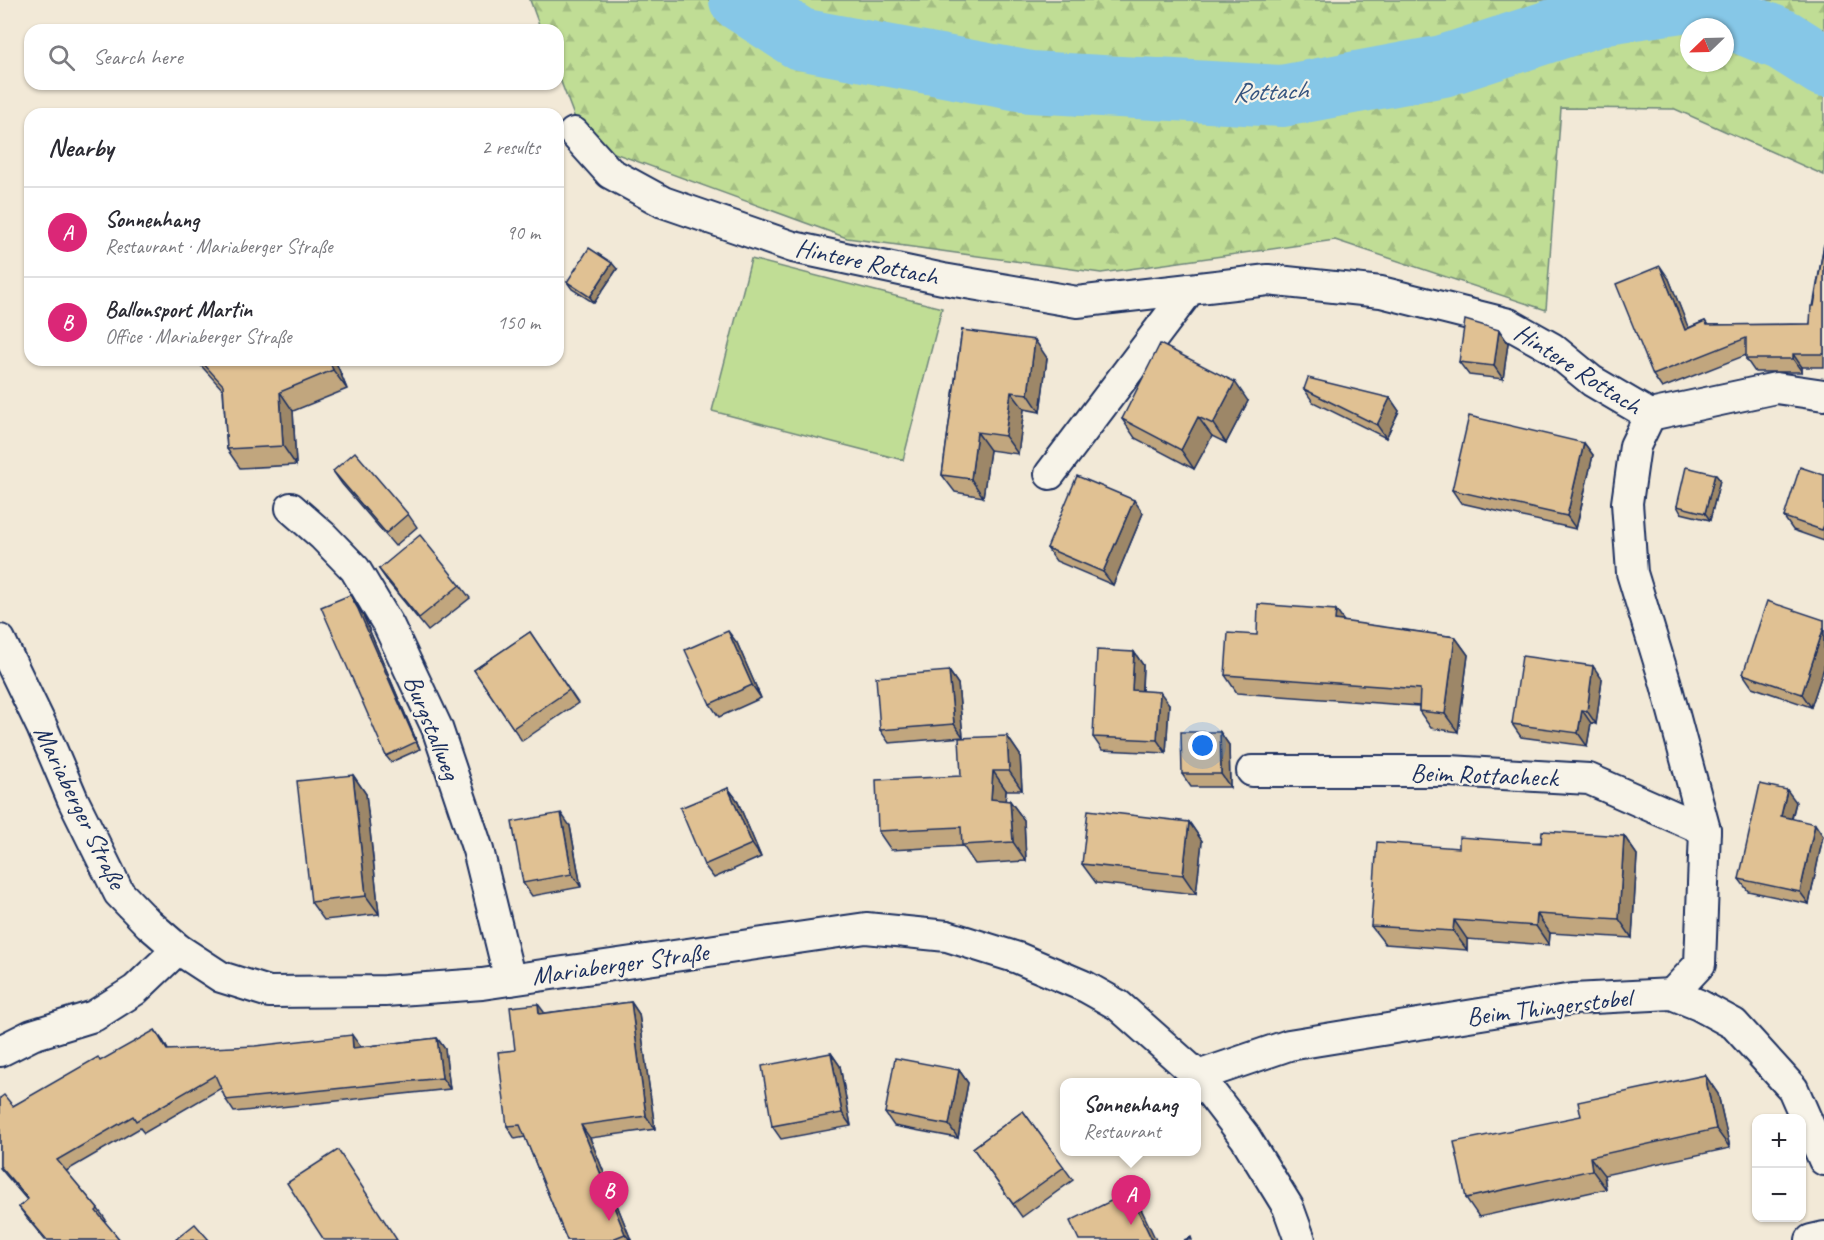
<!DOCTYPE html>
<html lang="en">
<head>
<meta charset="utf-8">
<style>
	:root { --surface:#fff; --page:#f2f2f3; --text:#2b2b33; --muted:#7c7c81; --line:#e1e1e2; --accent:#db2777 }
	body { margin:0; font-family:Caveat,sans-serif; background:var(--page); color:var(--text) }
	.controls { position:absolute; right:18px; bottom:18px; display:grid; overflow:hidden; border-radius:12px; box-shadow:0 2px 4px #0004 }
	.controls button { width:54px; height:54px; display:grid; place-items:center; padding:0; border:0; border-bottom:2px solid var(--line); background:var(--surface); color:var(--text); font:30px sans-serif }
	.compass { position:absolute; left:1680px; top:18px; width:54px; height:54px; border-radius:50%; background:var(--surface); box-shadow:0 2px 4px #0004; rotate:247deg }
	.you { position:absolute; left:1203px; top:746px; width:21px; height:21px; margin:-15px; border:4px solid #fff; border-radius:50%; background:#1a73e8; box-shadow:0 0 0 9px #1a73e833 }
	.badge { display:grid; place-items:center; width:39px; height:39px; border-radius:50%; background:var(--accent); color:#fff; font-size:20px; font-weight:700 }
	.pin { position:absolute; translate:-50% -50px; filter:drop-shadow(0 2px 3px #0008) }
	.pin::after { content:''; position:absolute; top:32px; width:21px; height:18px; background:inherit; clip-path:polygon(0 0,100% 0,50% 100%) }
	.popup { position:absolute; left:1060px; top:1078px; width:141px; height:78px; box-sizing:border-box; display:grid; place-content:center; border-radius:12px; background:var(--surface); filter:drop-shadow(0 2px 4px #0005); font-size:20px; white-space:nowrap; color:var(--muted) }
	.popup b { font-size:22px; color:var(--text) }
	.popup::after { content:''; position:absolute; left:50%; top:100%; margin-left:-12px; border:12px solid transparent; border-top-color:var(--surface) }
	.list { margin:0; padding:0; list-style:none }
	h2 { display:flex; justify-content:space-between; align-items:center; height:78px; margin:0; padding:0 24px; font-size:26px }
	h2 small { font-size:20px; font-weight:400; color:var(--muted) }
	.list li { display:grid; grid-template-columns:39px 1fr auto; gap:18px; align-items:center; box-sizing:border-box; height:90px; padding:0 24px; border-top:2px solid var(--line) }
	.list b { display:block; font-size:22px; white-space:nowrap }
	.list p { margin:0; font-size:20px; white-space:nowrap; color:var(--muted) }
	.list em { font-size:20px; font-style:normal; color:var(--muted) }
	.icon { flex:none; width:33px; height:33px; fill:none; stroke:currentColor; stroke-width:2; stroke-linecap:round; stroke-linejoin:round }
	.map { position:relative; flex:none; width:1824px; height:1240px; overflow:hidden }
	.search { position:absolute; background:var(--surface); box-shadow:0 2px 4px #0004; left:24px; top:24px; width:540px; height:66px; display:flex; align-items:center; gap:15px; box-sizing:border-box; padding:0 21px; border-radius:18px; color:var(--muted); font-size:22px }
	.panel { position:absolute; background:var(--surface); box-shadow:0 2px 4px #0004; left:24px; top:108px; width:540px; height:258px; border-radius:18px }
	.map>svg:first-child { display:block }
	.forest { fill:url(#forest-firs); stroke:#6e867a; stroke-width:1.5; fill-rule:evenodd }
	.pitch { fill:#c0dd95; stroke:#6e867a; stroke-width:1.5 }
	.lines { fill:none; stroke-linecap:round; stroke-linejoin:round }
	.river { stroke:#86c7e7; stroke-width:62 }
	.street-casing { stroke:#1b2f5e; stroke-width:34 }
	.street { stroke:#f7f3e8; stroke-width:30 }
	.wall { fill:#c1a67e; stroke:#1b2f5e; stroke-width:1.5 }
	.shaded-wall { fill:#9d8767; stroke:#1b2f5e; stroke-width:1.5 }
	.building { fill:#e0c193; stroke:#1b2f5e; stroke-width:1.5 }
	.labels { text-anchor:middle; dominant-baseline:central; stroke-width:4.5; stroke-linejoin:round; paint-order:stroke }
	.street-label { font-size:26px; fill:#1b2f5e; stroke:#f7f3e8 }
	.water-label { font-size:27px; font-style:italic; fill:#365580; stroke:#f7f3e8 }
</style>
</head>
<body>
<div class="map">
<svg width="1824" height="1240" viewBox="0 0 1824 1240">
	<defs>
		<pattern id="forest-firs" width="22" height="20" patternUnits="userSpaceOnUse" patternTransform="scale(1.5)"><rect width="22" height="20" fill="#c0dd95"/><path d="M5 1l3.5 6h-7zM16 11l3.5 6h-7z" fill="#a4be83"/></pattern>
	</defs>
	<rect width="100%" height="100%" fill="#f2e9d7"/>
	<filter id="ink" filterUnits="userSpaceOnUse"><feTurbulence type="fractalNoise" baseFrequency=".0167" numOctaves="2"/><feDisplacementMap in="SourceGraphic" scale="12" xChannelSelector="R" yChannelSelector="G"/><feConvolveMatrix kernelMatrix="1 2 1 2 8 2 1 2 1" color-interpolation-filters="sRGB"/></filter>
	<g filter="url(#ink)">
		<path class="forest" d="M530 0H1824V175L1675 109 1561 108 1546 310 1335 240 1101 273 847 238 584 142 558 74V30H541ZM1689 27H1725V63H1689Z"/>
		<polygon class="pitch" points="751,259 942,308 903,460 712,411"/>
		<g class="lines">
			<polyline class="river" points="740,0 800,39 1030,82 1282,96 1443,66 1606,13 1688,1 1783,40 1824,66"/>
			<g class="street-casing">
				<g id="street">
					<polyline points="574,133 610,173 663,202 793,247 943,279 1077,302 1190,289"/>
					<polyline points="1650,415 1635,446 1627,503 1632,573 1665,681 1705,830 1700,964 1672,994"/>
					<polyline points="1050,474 1190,289 1268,280 1381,292 1509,324 1552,348 1592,381 1650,415 1776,388 1824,395"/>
					<polyline points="291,508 323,536 355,569 389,626 437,728 478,850 510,980"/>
					<polyline points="0,640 42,727 73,800 119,893 149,924 178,949 221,977 269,992 385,991 482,984 866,928 947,936 1018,958 1086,987 1118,1005 1198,1076 1245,1137 1288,1207 1300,1240"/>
					<polyline points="1252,771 1449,771 1589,779 1705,830"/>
					<polyline points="0,1051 32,1035 94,1016 135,990 178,949"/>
					<polyline points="1198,1076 1289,1045 1573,999 1672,994 1699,1005 1734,1024 1793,1089 1824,1160"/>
					<polyline points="1811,1240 1824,1237"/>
				</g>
			</g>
			<use href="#street" class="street"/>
		</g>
		<g class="wall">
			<polygon points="1824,244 1824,367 1802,367 1802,372 1755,372 1746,359 1746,355 1662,388 1653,375 1669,279 1688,328 1705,321 1708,325 1810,324"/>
			<polygon points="617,269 594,303 572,289 567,282"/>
			<polygon points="962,330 1047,358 1040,412 1024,409 1018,454 990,450 983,497 955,492 942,475"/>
			<polygon points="1499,330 1508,343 1503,379 1469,375 1459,362"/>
			<polygon points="196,360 335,360 347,389 293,411 296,465 240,468 227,449 223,390"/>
			<polygon points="1304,389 1390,398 1399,411 1386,438 1313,402"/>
			<polygon points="1248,401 1226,443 1212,436 1194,469 1135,438 1122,419"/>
			<polygon points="1584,443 1593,455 1576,529 1461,503 1452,490"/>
			<polygon points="333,471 408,514 417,527 395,546 342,484"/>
			<polygon points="1715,474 1720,480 1710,520 1681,513 1677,506"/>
			<polygon points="1824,475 1824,541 1793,530 1784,517"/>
			<polygon points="1143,513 1113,585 1056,561 1047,548"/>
			<polygon points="379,569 460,585 470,598 428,631 388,582"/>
			<polygon points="350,595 363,615 420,749 391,762 386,756"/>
			<polygon points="1824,620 1824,668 1811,707 1752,687 1743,674"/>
			<polygon points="1344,622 1455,637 1468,655 1458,732 1431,728 1419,711 1419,706 1237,693 1225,675 1257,635"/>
			<polygon points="530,632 578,703 522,741 474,670"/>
			<polygon points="737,643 761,698 719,717 710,704"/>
			<polygon points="1134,652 1143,665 1142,691 1169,704 1166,753 1102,750 1093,737"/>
			<polygon points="949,671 958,684 963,737 889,743 880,730"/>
			<polygon points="1602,679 1596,724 1591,723 1587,746 1521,737 1512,724"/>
			<polygon points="1220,732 1229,745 1230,787 1191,787 1182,774"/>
			<polygon points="1007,736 1020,755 1022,790 1006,790 1005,801 1010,801 1024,820 1026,861 975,864 963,846 891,850 878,831 961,776"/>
			<polygon points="353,775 366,794 379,914 324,920 311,902"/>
			<polygon points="728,788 737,800 761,857 714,878 704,865"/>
			<polygon points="1796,802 1792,819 1823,836 1809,904 1748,891 1739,879"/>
			<polygon points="1189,822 1202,841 1196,894 1096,883 1082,864"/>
			<polygon points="570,826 581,887 532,896 523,883"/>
			<polygon points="1624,836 1637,855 1632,938 1550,933 1549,945 1467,939 1467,950 1385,944 1371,926 1459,848"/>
			<polygon points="631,1002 639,1014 655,1129 590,1138 631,1240 567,1240 525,1137 515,1139 507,1126 515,1050 545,1013"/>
			<polygon points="437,1038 445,1049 450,1089 234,1112 226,1100 221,1088 144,1133 140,1128 66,1171 98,1209 106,1220 104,1221 120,1240 45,1240 27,1218 19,1207 27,1200 0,1168 0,1098 13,1106 101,1061 163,1041 168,1050 360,1046 360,1047"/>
			<polygon points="831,1053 840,1066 851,1126 781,1139 772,1126"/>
			<polygon points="959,1070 968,1083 958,1138 894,1126 885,1113"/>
			<polygon points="1705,1075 1718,1094 1730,1148 1604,1175 1606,1189 1479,1217 1466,1198 1581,1116"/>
			<polygon points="1023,1111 1073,1180 1022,1217 973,1148"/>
		</g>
		<g class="shaded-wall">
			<polygon points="612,263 617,269 594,303 590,297"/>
			<polygon points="1660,266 1669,279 1694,342 1685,330"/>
			<polygon points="1499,330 1508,343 1503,379 1494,366"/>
			<polygon points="1035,340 1047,358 1040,412 1028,394"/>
			<polygon points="1793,354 1802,367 1802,372 1793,359"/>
			<polygon points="329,360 335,360 347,389 333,370"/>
			<polygon points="1235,382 1248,401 1226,443 1213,424"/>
			<polygon points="280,392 293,411 296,465 283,446"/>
			<polygon points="1011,392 1024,409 1018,454 1005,436"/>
			<polygon points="1390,398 1399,411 1386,438 1377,425"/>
			<polygon points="1198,417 1212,436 1194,469 1181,450"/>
			<polygon points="977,432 990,450 983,497 971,479"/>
			<polygon points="1584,443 1593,455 1576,529 1567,516"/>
			<polygon points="1715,474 1720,480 1710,520 1705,513"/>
			<polygon points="1134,500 1143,513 1113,585 1103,572"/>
			<polygon points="350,595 363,615 420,749 416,742"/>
			<polygon points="1336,610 1348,627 1335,620"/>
			<polygon points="1824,627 1824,668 1811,707 1802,694"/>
			<polygon points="728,631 737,643 761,698 752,685"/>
			<polygon points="1455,637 1468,655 1458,732 1445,714"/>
			<polygon points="1134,652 1143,665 1141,703 1132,690"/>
			<polygon points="1593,666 1602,679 1596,724 1587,711"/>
			<polygon points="949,671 958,684 963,737 954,724"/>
			<polygon points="1160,692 1169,704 1166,753 1157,740"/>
			<polygon points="1582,710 1591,723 1587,746 1578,733"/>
			<polygon points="1220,732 1229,745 1230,787 1221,774"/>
			<polygon points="1007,736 1020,755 1022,790 1009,771"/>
			<polygon points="993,771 1006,790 1004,818 991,799"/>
			<polygon points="353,775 366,794 379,914 366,896"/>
			<polygon points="728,788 737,800 761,857 752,844"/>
			<polygon points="1787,790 1796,802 1789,828 1781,816"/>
			<polygon points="1010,801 1024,820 1026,861 1013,842"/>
			<polygon points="561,813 570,826 581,887 572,874"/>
			<polygon points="1189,822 1202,841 1196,894 1183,875"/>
			<polygon points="1815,824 1823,836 1809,904 1800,892"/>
			<polygon points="1624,836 1637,855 1632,938 1619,919"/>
			<polygon points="1537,914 1550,933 1549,945 1536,926"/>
			<polygon points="1454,920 1467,939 1467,950 1453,931"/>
			<polygon points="631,1002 639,1014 655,1129 646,1116"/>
			<polygon points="538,1004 547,1016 539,1014"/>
			<polygon points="155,1030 163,1041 175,1062 167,1050"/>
			<polygon points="352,1035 360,1046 361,1060 353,1048"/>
			<polygon points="437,1038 445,1049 450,1089 442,1078"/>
			<polygon points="831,1053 840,1066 851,1126 842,1113"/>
			<polygon points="959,1070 968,1083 958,1138 949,1125"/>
			<polygon points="1705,1075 1718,1094 1730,1148 1716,1129"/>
			<polygon points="581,1125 590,1138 631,1240 630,1240 625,1234"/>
			<polygon points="1590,1157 1604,1175 1606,1189 1592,1170"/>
			<polygon points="1129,1192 1142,1211 1156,1240 1152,1240"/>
		</g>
		<g class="building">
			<polygon points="1824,244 1824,354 1793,354 1793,359 1746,359 1746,338 1653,375 1616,284 1660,266 1685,330 1705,321 1707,325 1810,324 1811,306 1814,306"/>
			<polygon points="589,248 612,263 590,297 567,282"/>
			<polygon points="1465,320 1499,330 1494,366 1459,362"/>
			<polygon points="962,330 1035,340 1028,394 1011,392 1005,436 977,432 971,479 942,475"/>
			<polygon points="1160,344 1235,382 1213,424 1198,417 1181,450 1122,419"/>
			<polygon points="200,360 329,360 333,370 280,392 283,446 227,449 223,385"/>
			<polygon points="1308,378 1390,398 1377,425 1304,389"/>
			<polygon points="1469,416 1584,443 1567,516 1452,490"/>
			<polygon points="355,452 408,514 386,533 333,471"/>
			<polygon points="1686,467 1715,474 1705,513 1677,506"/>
			<polygon points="1800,467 1824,475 1824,525 1822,530 1784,517"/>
			<polygon points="1077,476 1134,500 1103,572 1047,548"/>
			<polygon points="420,535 460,585 419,618 379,569"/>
			<polygon points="350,595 358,609 416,742 386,756 321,607"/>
			<polygon points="1767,601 1824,620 1824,627 1802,694 1743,674"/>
			<polygon points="1258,604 1336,610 1335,620 1455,637 1445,714 1419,711 1420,689 1225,675 1228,633 1257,635"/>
			<polygon points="728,631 752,685 710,704 685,650"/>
			<polygon points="530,632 569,690 513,728 474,670"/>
			<polygon points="1097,650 1134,652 1132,690 1160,692 1157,740 1093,737"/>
			<polygon points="1522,656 1593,666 1587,711 1582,710 1578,733 1512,724"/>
			<polygon points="949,671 954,724 880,730 876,677"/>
			<polygon points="1181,732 1220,732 1221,774 1182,774"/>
			<polygon points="1007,736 1009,771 993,771 991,799 1010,801 1013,842 962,845 961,827 878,831 876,780 961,776 959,738"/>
			<polygon points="353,775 366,896 311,902 297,781"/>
			<polygon points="1760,784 1787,790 1781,816 1815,824 1800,892 1739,879"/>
			<polygon points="728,788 752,844 704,865 680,808"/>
			<polygon points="1088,810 1189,822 1183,875 1082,864"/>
			<polygon points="561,813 572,874 523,883 512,822"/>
			<polygon points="1542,831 1624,836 1619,919 1537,914 1536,926 1454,920 1453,931 1371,926 1377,842 1459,848 1459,837 1541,843"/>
			<polygon points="631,1002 646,1116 581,1125 625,1234 610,1240 567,1240 520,1125 507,1126 498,1052 515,1050 510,1007 538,1004 539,1014"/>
			<polygon points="155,1030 167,1050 255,1046 352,1035 353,1048 437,1038 442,1078 226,1100 215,1075 136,1121 133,1116 57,1160 98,1209 96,1211 120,1240 47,1240 19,1207 28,1199 0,1166 0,1098 4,1095 13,1106 98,1057 100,1061"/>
			<polygon points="831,1053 842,1113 772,1126 762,1066"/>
			<polygon points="895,1058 959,1070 949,1125 885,1113"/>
			<polygon points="1705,1075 1716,1129 1590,1157 1592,1170 1466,1198 1454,1142 1581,1116 1578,1102"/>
			<polygon points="1023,1111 1064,1167 1013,1204 973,1148"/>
			<polygon points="338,1150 397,1240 324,1240 287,1183"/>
			<polygon points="1129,1192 1152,1240 1079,1240 1070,1221"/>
			<polygon points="195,1224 209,1240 175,1240"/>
			<polygon points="1191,1237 1192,1240 1184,1240"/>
		</g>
	</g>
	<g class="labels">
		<g class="street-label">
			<text transform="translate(867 262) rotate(12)">Hintere Rottach</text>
			<text transform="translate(1578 369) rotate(33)">Hintere Rottach</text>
			<text transform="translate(432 727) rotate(68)">Burgstallweg</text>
			<text transform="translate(1484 775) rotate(2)">Beim Rottacheck</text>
			<text transform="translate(80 807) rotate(64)">Mariaberger Straße</text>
			<text transform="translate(620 964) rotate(-8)">Mariaberger Straße</text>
			<text transform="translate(1549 1007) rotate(-7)">Beim Thingerstobel</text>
		</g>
		<g class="water-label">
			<text transform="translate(1270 91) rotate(-2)">Rottach</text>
		</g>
	</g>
</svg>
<div class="controls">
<button>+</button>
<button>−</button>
</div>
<svg class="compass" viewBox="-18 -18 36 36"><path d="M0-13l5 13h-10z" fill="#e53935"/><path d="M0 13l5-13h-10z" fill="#7c7c81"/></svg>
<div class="you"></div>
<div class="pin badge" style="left:1131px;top:1225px">A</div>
<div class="popup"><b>Sonnenhang</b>Restaurant</div>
<div class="pin badge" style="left:609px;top:1221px">B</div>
<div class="search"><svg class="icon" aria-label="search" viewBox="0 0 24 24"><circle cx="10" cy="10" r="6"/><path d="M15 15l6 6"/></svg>Search here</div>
<section class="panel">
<h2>Nearby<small>2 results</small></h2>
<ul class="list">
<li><span class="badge">A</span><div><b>Sonnenhang</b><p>Restaurant · Mariaberger Straße</p></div><em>90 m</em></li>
<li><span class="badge">B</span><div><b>Ballonsport Martin</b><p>Office · Mariaberger Straße</p></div><em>150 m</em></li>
</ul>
</section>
</div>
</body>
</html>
